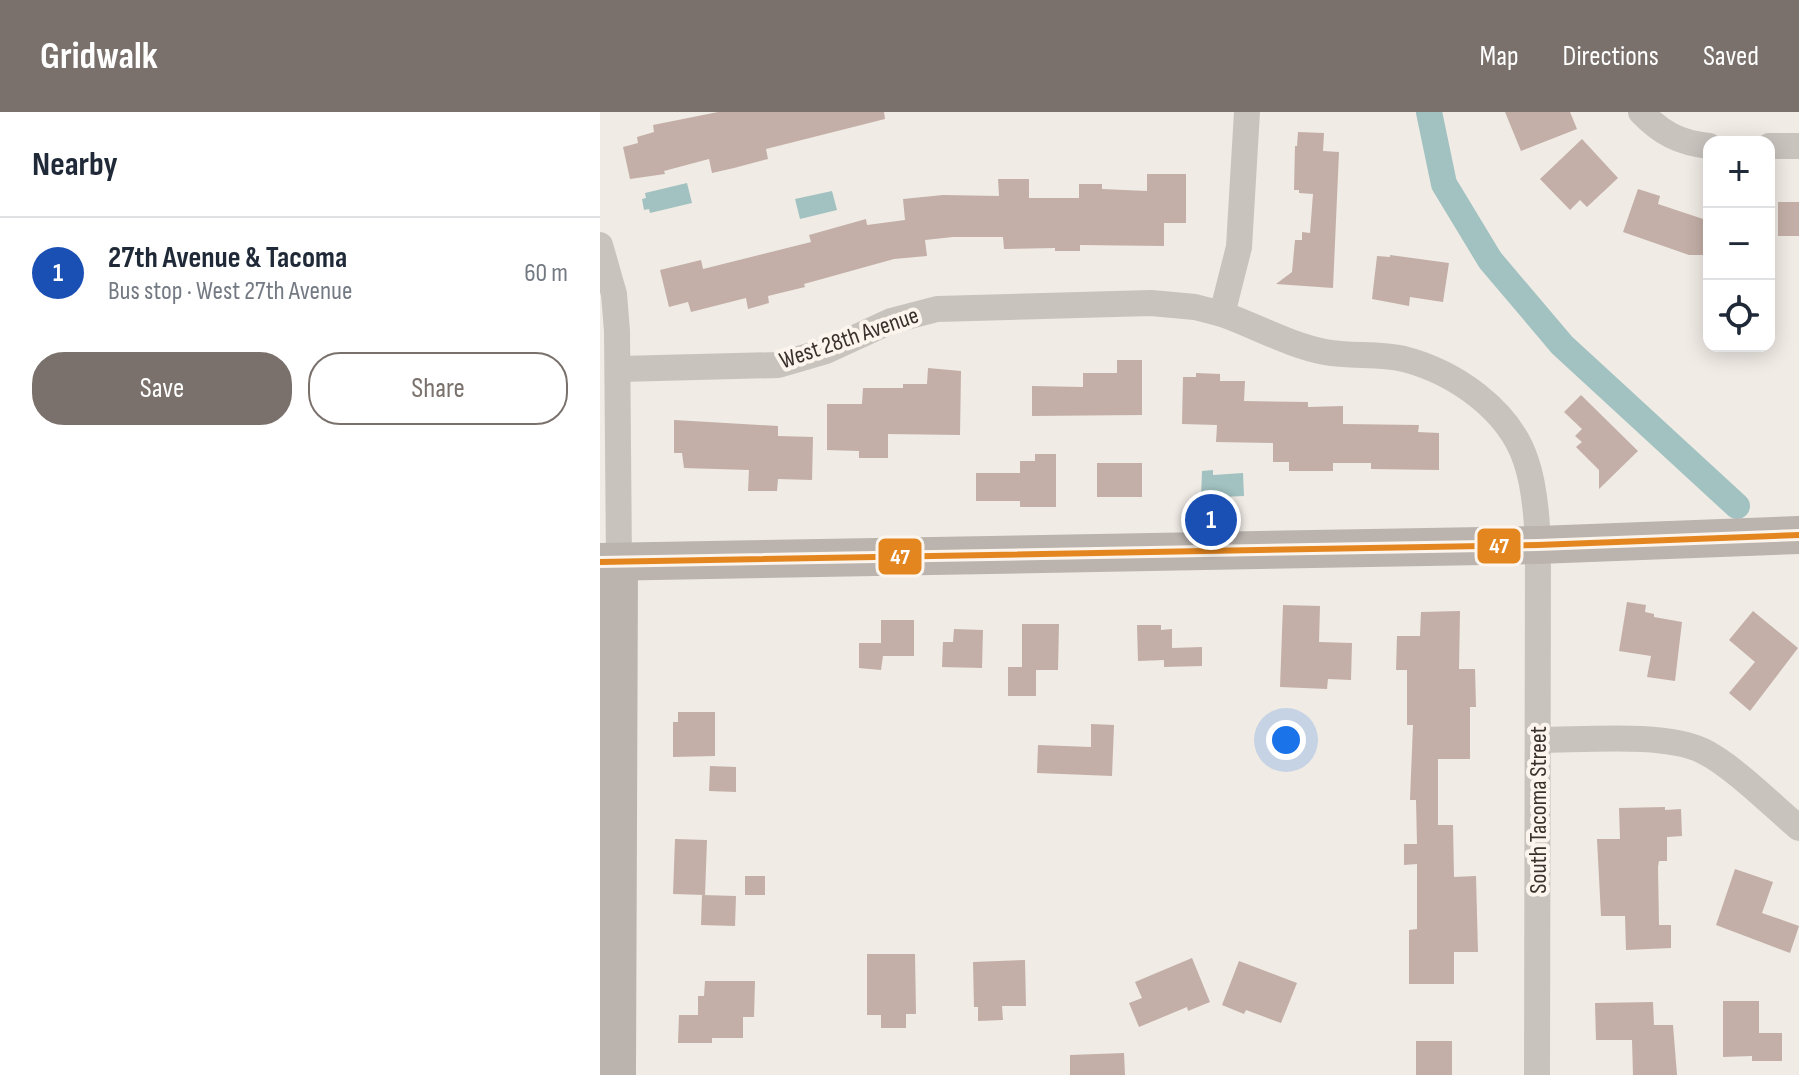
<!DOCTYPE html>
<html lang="en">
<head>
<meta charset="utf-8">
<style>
	:root { --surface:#fff; --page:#f2f2f3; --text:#1f2937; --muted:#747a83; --line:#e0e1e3; --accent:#7a716c }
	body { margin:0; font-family:"Sofia Sans Condensed",sans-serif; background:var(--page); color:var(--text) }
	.controls { position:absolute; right:24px; top:24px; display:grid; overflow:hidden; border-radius:16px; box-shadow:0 4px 20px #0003 }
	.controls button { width:72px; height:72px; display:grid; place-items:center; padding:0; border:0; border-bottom:2px solid var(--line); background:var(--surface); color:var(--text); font:40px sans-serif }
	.you { position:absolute; left:686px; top:628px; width:28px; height:28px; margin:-20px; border:6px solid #fff; border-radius:50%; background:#1a73e8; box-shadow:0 0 0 12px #1a73e833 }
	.badge { display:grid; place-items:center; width:52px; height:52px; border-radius:50%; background:var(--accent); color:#fff; font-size:26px; font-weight:700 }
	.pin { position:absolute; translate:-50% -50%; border:4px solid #fff; box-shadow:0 2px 8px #0006 }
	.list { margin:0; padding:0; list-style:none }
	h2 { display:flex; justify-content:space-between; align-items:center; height:104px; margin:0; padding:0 32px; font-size:34px }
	h2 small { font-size:26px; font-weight:400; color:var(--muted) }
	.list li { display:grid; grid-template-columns:52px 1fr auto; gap:24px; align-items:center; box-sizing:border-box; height:112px; padding:0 32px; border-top:2px solid var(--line) }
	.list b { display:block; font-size:30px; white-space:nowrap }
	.list p { margin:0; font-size:26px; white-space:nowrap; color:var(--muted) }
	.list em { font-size:26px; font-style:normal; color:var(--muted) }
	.actions { display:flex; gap:16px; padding:24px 32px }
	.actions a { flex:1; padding:18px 0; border:2px solid var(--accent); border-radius:32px; text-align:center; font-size:28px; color:var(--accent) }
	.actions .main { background:var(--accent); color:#fff }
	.icon { flex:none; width:44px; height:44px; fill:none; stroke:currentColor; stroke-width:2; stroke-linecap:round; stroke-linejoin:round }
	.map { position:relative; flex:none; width:1199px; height:963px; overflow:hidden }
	header { display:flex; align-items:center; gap:48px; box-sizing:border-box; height:112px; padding:0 40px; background:var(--accent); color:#fff }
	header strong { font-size:38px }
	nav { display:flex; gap:44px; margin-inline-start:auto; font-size:28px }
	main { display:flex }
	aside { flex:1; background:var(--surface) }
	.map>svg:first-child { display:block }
	.water { fill:#a1c2c1 }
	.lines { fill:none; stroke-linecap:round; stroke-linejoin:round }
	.canal { stroke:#a1c2c1; stroke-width:26 }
	.building { fill:#c3afa7 }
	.street { stroke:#c9c3be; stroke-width:26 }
	.secondary { stroke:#bab3ae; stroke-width:38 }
	.bus-1-casing { stroke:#fbf5ee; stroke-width:12 }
	.bus-1 { stroke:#e4861f; stroke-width:6 }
	.labels { text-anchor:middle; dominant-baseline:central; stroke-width:8; stroke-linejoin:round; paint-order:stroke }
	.street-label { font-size:24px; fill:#3b302b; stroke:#fbf5ee }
	.line-badge { stroke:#fbf5ee; stroke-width:3 }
	.badge-label { font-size:22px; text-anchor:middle; font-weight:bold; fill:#fff }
</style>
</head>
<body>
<header>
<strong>Gridwalk</strong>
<nav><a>Map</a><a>Directions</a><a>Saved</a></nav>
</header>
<main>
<aside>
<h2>Nearby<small></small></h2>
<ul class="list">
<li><span class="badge" style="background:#1a4fb4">1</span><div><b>27th Avenue &amp; Tacoma</b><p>Bus stop · West 27th Avenue</p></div><em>60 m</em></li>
</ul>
<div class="actions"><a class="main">Save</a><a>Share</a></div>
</aside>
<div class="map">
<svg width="1199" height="963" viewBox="0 0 1199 963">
	<rect width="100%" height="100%" fill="#f0ebe5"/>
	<g class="water">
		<polygon points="87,71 92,91 50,101 49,97 44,98 42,87 46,86 45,81"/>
		<polygon points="232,79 237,98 200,107 195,87"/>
		<polygon points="613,358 613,363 643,361 644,384 601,386 602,359"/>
	</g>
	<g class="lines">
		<polyline class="canal" points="829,0 844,72 890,148 962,233 1137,394"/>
	</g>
	<g class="building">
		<polygon points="118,0 284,0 285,7 166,37 168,47 134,56 112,61 109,47 64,59 65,62 30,67 23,35 38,31 37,25 54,20 53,13"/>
		<polygon points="905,0 970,0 977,17 921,39"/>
		<polygon points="698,20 724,21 723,39 739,40 733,176 676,172 692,160 695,128 702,128 702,120 710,121 713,82 699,81 699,78 694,78 695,34 697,34"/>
		<polygon points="982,27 1018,66 987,95 980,88 970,98 940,67"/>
		<polygon points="547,62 586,62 586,111 564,111 564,134 480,133 480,139 455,139 455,136 404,137 403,125 353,125 325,128 327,144 294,147 204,172 205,175 168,184 169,191 148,197 146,186 91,200 88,190 69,195 60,158 101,148 103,157 211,130 209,123 266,107 267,113 305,108 303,87 343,83 399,84 398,67 429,67 429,86 479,86 479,72 502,72 502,77 547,79"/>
		<polygon points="1038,77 1060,84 1058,92 1109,109 1109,143 1089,143 1023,120"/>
		<rect x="1178" y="90" width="21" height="34"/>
		<polygon points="790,143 849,151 843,190 810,185 809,194 772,187 777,144 790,145"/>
		<polygon points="517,248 542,248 542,303 432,304 432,274 483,275 483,261 517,261"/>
		<polygon points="328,256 361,259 360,323 288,322 288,346 259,346 259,339 227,338 227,292 262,292 263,276 303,276 303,272 327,272"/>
		<polygon points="596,261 620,262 620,269 645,269 644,289 708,290 708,295 743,294 743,312 819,313 818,320 839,321 839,358 771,357 771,351 733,351 733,359 689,359 689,350 673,350 673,331 616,330 617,313 582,312 583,265 596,265"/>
		<polygon points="981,283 1038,339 999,377 999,358 976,335 982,330 975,324 982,317 964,300"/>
		<polygon points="74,308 178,314 178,324 213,325 212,368 178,367 177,379 148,379 149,358 84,356 82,341 74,341"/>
		<polygon points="435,342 456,342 456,395 420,395 420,389 376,389 376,361 420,361 420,349 435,349"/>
		<rect x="497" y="351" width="45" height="34"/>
		<polygon points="1027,490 1046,493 1045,500 1054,502 1054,505 1082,510 1075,569 1047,565 1051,544 1019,539"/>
		<polygon points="683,493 720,494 719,530 752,531 751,568 728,567 727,577 680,575"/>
		<polygon points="860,499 859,557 875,557 876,595 870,595 870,647 838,647 838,713 853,713 854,765 876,764 878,840 854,840 854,872 809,872 809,818 817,817 817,752 804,753 804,732 817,732 816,688 810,688 813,613 807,613 807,558 796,558 797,524 820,524 821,500"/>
		<polygon points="1153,499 1198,536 1150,599 1129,581 1155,550 1129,528"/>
		<polygon points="281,508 314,508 314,544 283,544 281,558 259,556 259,531 281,531"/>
		<polygon points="422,512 459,512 458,558 436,558 436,584 408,584 408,555 422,555"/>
		<polygon points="537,513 561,513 561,518 572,517 572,536 602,535 602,554 564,555 564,548 538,549"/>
		<polygon points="354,517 383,518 382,556 342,555 343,530 353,530"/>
		<polygon points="78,600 115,600 115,644 73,645 73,610 78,610"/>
		<polygon points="491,612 514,613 512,664 437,661 438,633 491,635"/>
		<polygon points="110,654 136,655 136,680 109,679"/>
		<polygon points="1065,695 1065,698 1081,697 1082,724 1067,725 1067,749 1059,749 1058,755 1059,813 1071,813 1071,836 1026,838 1025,804 1001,804 997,727 1020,727 1019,696"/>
		<polygon points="75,727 107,728 105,783 73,782"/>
		<polygon points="1135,757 1173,770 1162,801 1199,814 1190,841 1116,813"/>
		<rect x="145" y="764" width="20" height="19"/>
		<polygon points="102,783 136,784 135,814 101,813"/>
		<polygon points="267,842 315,842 316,902 306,902 306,916 281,916 281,903 267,903"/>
		<polygon points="592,846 610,890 588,899 587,895 539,915 529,891 542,886 535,870"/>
		<polygon points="425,848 426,894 402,894 403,908 378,909 378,895 374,895 373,850"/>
		<polygon points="639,849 697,871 681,911 646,898 644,902 622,893"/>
		<polygon points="105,869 155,869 154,905 143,905 143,926 112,926 112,931 78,931 79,903 98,903 98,884 104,884"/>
		<polygon points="1123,889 1159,889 1159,921 1182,921 1182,949 1152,949 1152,944 1123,945"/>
		<polygon points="1053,890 1054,913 1073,913 1077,963 1033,963 1032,928 996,928 995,891"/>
		<rect x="816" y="929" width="36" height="34"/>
		<polygon points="524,941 525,963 470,963 470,943"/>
	</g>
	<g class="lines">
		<g class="street">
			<path d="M647 0 639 135 622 202C656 214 689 233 725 240 751 245 778 241 804 247 854 260 909 297 926 349 935 375 937 406 938 433L937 963"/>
			<path d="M1041 0C1061 21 1080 31 1109 34"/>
			<polyline points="1169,34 1199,34"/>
			<polyline points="0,133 14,182 17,219 19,450"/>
			<polyline points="20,257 178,253 226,239 291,209 337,197 551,191 595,195 622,202"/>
			<path d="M939 628C983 628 1065 620 1103 639 1132 653 1173 694 1199 716"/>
		</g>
		<g class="secondary">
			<polyline points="0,450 938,433 1199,423"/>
			<polyline points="17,963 19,450"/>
		</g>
		<g class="bus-1-casing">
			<polyline id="bus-1" points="0,450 938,433 1199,423"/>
		</g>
		<use href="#bus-1" class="bus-1"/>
	</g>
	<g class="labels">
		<g class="street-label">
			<text transform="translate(249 226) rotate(-19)">West 28th Avenue</text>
			<text transform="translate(938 698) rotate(-90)">South Tacoma Street</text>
		</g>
	</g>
	<g class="line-badge">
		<rect x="876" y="415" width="46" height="38" rx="8" fill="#e4861f"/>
		<rect x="277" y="425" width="46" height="39" rx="8" fill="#e4861f"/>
	</g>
	<g class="badge-label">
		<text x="899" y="441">47</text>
		<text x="300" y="452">47</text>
	</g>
</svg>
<div class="controls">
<button>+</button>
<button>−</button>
<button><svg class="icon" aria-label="locate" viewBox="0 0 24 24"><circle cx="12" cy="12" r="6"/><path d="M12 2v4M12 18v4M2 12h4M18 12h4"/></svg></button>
</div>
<div class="you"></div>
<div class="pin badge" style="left:611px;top:408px;background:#1a4fb4">1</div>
</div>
</main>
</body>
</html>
